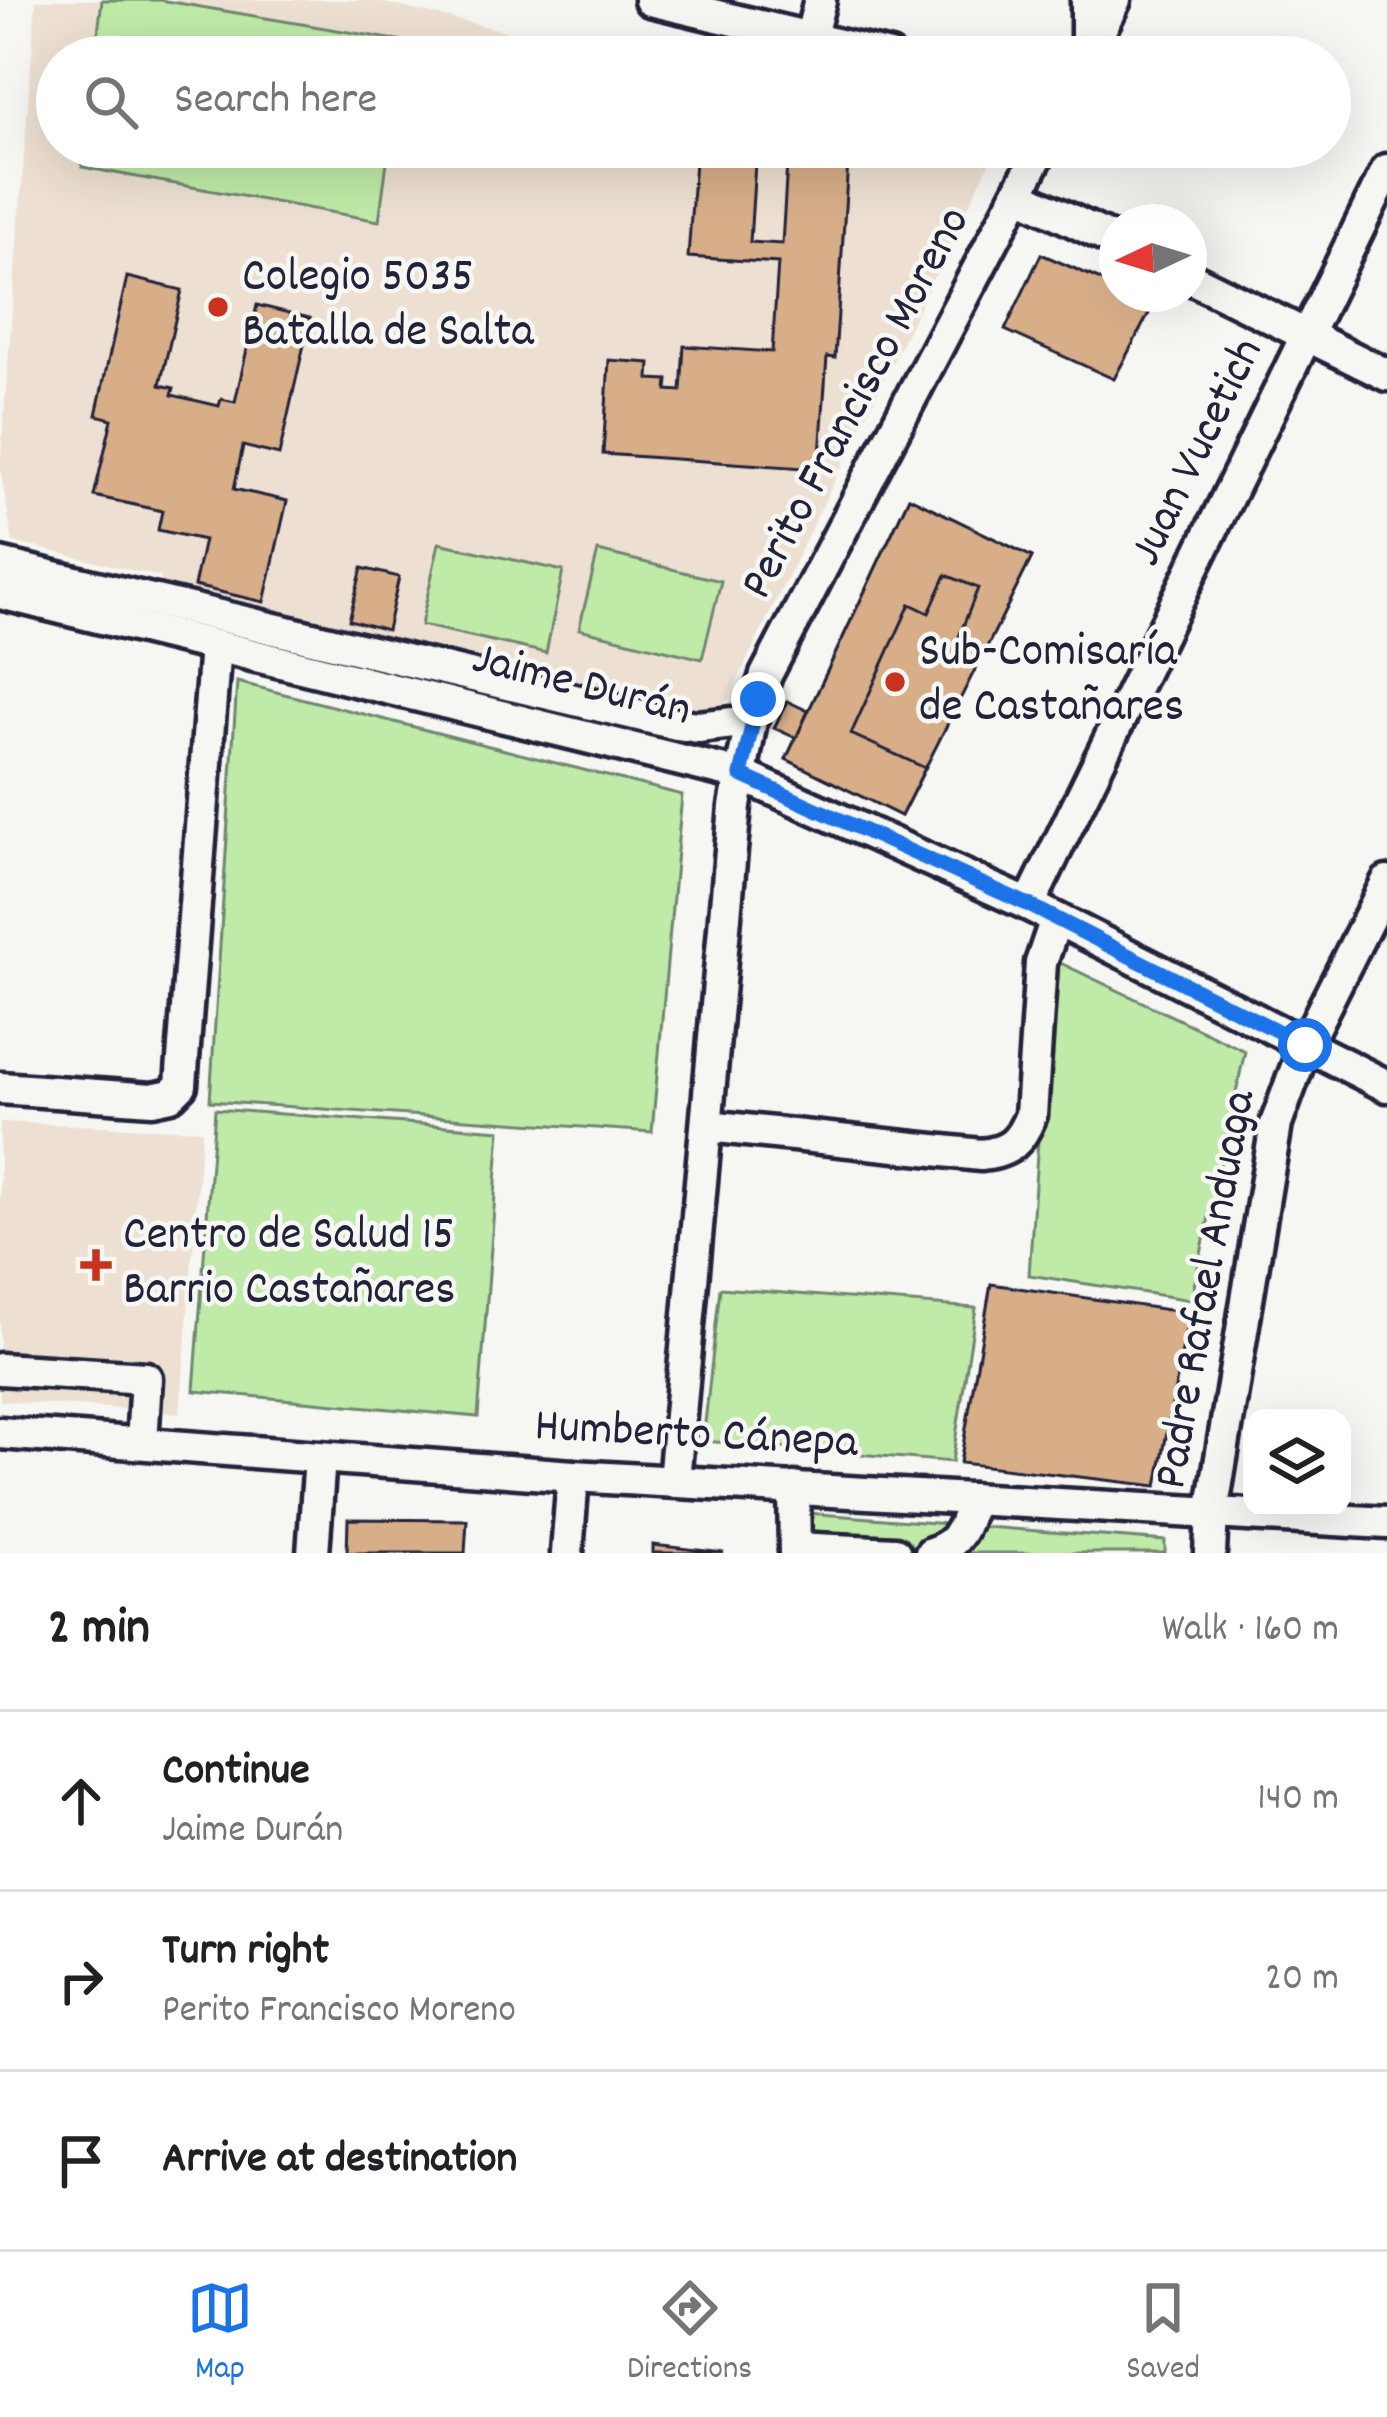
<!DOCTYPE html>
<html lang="en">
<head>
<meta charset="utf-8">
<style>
	:root { --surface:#fff; --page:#f2f2f2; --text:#202124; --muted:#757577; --line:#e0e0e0; --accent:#1a73e8 }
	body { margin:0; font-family:Dekko,sans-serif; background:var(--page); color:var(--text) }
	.controls { position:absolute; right:36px; bottom:36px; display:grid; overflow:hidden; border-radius:24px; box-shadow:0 12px 48px #0002 }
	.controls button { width:108px; height:108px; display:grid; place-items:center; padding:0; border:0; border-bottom:3px solid var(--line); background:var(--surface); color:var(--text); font:60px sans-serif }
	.compass { position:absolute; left:1099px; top:204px; width:108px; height:108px; border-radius:50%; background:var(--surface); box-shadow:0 12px 48px #0002; rotate:266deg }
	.stop { position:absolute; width:36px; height:36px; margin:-27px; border:9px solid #1a73e8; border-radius:50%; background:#fff }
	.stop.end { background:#1a73e8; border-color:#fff; box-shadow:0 3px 12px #0008 }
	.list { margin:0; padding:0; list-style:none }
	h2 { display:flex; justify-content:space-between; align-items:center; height:156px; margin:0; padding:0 48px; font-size:51px }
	h2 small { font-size:39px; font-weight:400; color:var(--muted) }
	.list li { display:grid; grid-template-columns:78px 1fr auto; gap:36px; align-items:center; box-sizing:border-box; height:180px; padding:0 48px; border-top:3px solid var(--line) }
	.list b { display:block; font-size:45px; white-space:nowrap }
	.list p { margin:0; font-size:39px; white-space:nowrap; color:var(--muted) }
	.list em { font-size:39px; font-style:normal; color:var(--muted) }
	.icon { flex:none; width:66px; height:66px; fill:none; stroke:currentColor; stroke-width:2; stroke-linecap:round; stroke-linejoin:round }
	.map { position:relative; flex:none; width:1387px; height:1553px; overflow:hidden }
	.search { position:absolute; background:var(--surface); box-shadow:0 12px 48px #0002; left:36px; right:36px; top:36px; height:132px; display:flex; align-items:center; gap:30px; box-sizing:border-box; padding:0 42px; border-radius:66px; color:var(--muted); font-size:45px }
	.sheet { height:696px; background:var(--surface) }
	nav { display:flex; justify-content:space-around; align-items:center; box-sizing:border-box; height:168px; border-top:3px solid var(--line); background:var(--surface); font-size:33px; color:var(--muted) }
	nav a { display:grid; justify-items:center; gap:6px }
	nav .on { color:var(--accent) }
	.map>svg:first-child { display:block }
	.built { fill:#ede0d2 }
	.green { fill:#bfeaa7; stroke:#708671; stroke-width:3 }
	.building { fill:#d7ae88; stroke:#22223b; stroke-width:3 }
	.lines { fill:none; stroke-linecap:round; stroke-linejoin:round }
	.minor-casing { stroke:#22223b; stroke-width:39 }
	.minor { stroke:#f6f6f2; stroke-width:30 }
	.route { stroke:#1a73e8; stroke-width:15 }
	.poi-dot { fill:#c8321e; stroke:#f6f6f2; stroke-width:4.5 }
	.labels { text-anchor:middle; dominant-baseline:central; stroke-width:9; stroke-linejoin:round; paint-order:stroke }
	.poi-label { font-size:48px; fill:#22223b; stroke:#f6f6f2; text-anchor:start }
	.street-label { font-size:48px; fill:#22223b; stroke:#f6f6f2 }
</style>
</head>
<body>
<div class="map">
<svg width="1387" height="1553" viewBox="0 0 1387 1553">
	<rect width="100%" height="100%" fill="#f6f6f2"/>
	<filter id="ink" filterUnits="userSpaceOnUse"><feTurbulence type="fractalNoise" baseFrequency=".00833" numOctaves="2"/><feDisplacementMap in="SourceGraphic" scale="24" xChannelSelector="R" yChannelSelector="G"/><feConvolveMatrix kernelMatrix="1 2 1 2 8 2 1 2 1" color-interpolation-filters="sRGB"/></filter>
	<g filter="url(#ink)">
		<g class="built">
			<polygon points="36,0 372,0 616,57 57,57 57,147 980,147 990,162 727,701 702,714 161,590 161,577 13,542 0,468"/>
			<polygon points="0,1122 202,1130 180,1413 0,1401"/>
		</g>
		<g class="green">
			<polygon points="102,0 160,0 402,41 400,57 95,57"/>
			<polygon points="85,147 389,147 379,221 82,167"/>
			<polygon points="439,543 563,571 546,653 421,625"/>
			<polygon points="598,551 721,581 702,659 579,629"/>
			<polygon points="237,682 682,795 652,1132 210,1101"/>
			<polygon points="1050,958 1245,1051 1191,1300 1029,1275"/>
			<polygon points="215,1109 500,1130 478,1417 194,1391"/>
			<polygon points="720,1288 976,1308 952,1462 703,1441"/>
			<polygon points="807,1513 1165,1541 1165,1553 805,1553"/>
		</g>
		<g class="building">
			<polygon points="696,147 756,147 750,242 782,244 788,147 849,147 835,358 827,357 819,469 603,454 609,360 650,363 649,379 668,380 667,390 681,391 684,346 772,352 778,263 688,257"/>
			<polygon points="1041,254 1117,287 1117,294 1132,294 1154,304 1114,379 1005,330"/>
			<polygon points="127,277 182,290 160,385 174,388 172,395 219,406 221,399 235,402 257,305 310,318 279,455 243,446 234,489 287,501 264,602 194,586 204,540 158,530 162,511 94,496 112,419 96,415"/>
			<polygon points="909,497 1032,557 901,816 786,759"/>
			<polygon points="909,497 1032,557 984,653 958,639 978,588 946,575 929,613 910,604 851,734 925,768 901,816 786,759"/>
			<polygon points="362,568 399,577 387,630 349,620"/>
			<polygon points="787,701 808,711 796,738 774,728"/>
			<polygon points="991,1284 1189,1313 1157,1486 960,1463"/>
			<polygon points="348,1519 467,1520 465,1553 347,1553"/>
			<polygon points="653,1545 724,1553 653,1553"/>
		</g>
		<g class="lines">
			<g class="minor-casing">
				<g id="minor">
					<polyline points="650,0 890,57"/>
					<polyline points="811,36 820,0"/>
					<polyline points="1087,50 1087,0"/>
					<polyline points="1087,57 1115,0"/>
					<polyline points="1019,195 1117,242"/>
					<polyline points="1189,277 1387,375"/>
					<polyline points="0,564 676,724 698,727 751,721"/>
					<polyline points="0,593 741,775 1029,905 1387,1086"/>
					<polyline points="1029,905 1387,170"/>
					<polyline points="0,1088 152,1099 171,1095 181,1085 215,646"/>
					<path d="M708 1126 981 1155C1010 1152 1020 1142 1031 1115L1041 963 1056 919"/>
					<polyline points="0,1369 146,1378 142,1443"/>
					<polyline points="0,1433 573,1476 1387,1523"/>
					<polyline points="674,1481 735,806 751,721 766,675 1042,147"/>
					<polyline points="794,1488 795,1553"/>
					<polyline points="795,1548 895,1553"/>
					<polyline points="313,1553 320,1458"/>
					<polyline points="567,1553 573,1476"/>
					<path d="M931 1553C959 1545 966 1525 972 1499"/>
					<polyline points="1210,1553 1212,1513 1276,1124 1305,1045 1387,882"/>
				</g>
			</g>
			<use href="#minor" class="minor"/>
		</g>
	</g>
	<g class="lines" filter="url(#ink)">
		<polyline class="route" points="758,699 741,775 1029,905 1305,1045"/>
	</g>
	<g class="poi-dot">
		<circle cx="218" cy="307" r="12"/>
		<circle cx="895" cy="682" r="12"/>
		<path d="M90 1247h12v12h12v12h-12v12h-12v-12h-12v-12h12z"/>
	</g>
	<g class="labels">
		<g class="poi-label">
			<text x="242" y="279">Colegio 5035<tspan x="242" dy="55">Batalla de Salta</tspan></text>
			<text x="919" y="654">Sub-Comisaría<tspan x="919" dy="55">de Castañares</tspan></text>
			<text x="123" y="1237">Centro de Salud 15<tspan x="123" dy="55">Barrio Castañares</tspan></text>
		</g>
		<g class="street-label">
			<text transform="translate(858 404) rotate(-62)">Perito Francisco Moreno</text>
			<text transform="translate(1199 453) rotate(-64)">Juan Vucetich</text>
			<text transform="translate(581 687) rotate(14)">Jaime Durán</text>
			<text transform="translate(1208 1290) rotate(-80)">Padre Rafael Anduaga</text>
			<text transform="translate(696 1437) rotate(3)">Humberto Cánepa</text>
		</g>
	</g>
</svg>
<div class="controls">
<button><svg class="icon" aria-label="layers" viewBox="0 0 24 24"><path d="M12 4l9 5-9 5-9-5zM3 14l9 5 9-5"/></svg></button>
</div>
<svg class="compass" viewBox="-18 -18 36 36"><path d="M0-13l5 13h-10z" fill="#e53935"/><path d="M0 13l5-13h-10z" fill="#757577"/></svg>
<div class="stop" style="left:1305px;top:1045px"></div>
<div class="stop end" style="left:758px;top:699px"></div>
<div class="search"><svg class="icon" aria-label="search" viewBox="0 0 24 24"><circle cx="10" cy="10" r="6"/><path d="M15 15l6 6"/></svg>Search here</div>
</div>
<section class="sheet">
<h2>2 min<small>Walk · 160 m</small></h2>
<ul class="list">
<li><svg class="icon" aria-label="ahead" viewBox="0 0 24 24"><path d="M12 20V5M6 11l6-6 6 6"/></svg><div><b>Continue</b><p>Jaime Durán</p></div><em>140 m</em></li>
<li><svg class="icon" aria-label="right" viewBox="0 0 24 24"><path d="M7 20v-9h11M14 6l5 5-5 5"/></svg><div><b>Turn right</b><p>Perito Francisco Moreno</p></div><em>20 m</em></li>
<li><svg class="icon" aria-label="arrive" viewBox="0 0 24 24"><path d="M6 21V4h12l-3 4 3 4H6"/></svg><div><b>Arrive at destination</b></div></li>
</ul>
</section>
<nav>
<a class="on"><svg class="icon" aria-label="map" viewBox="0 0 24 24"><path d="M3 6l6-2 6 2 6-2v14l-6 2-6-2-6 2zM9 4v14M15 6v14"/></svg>Map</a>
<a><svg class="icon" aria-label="directions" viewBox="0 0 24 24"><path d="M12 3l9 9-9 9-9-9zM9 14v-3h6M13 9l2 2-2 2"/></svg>Directions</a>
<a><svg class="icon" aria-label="saved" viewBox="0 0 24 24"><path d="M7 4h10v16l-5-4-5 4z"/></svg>Saved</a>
</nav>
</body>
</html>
